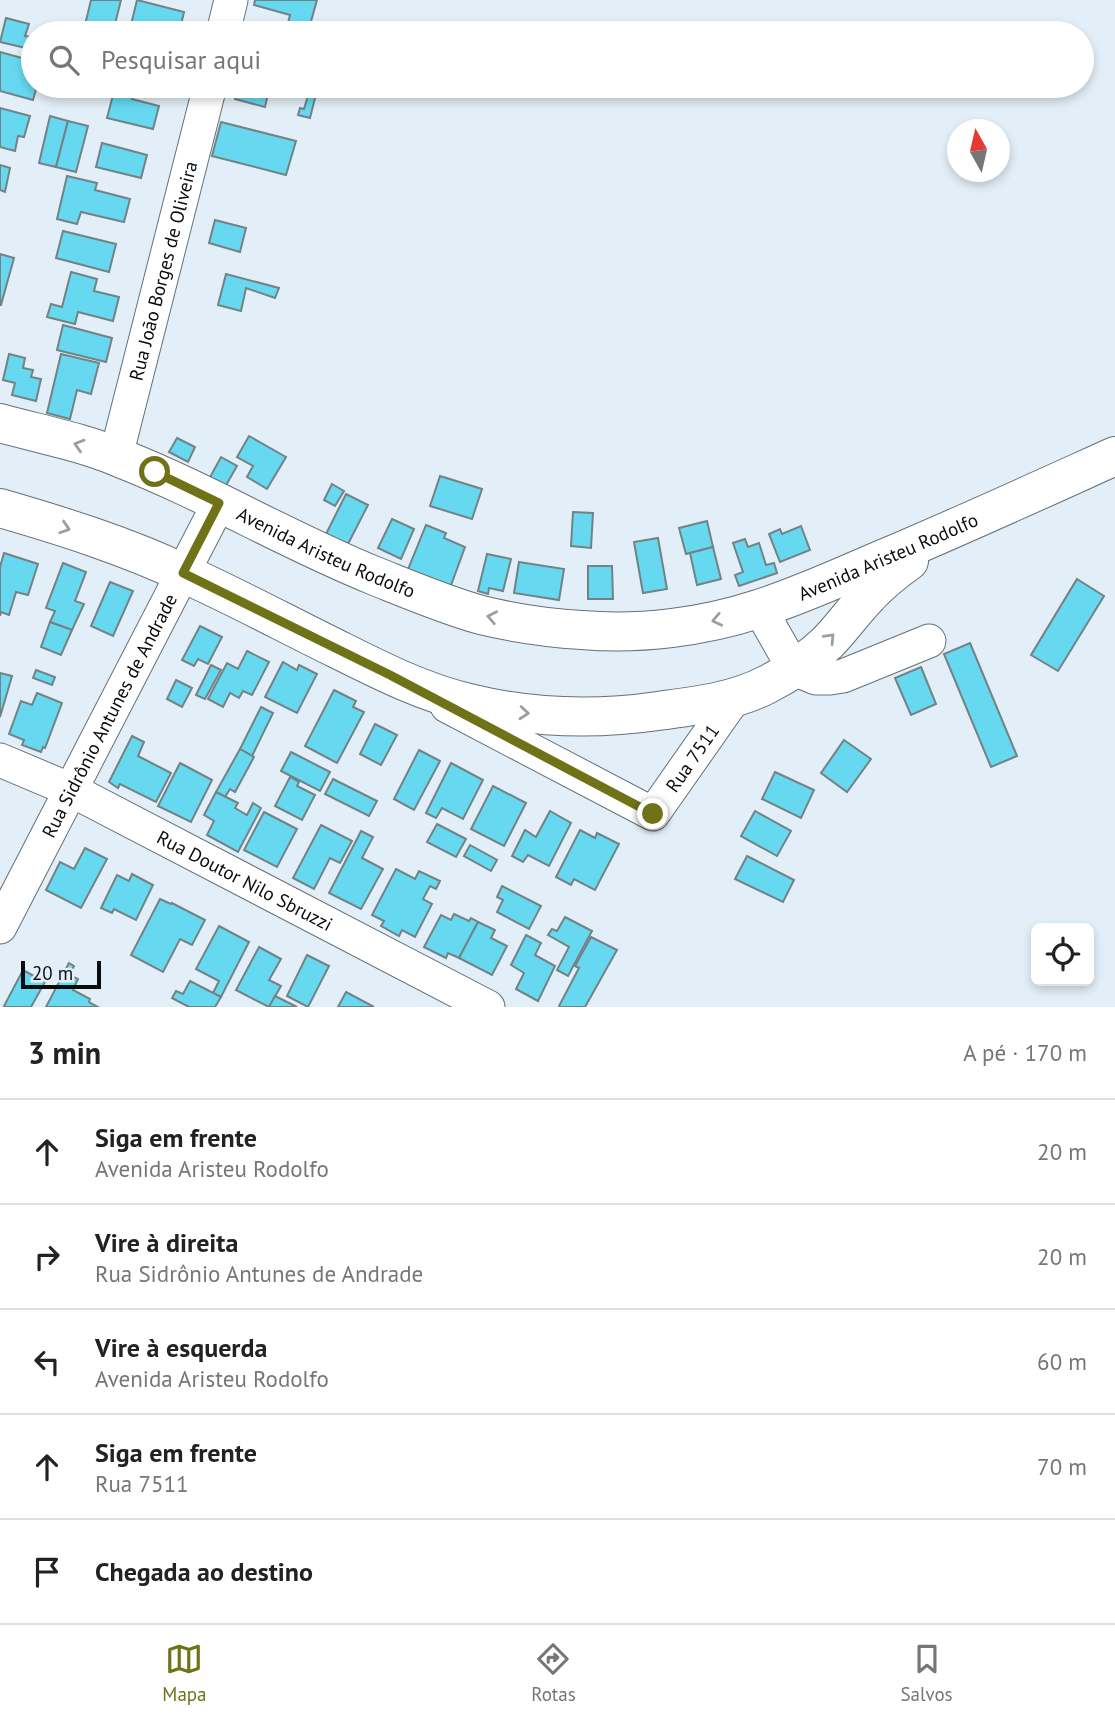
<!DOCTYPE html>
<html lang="pt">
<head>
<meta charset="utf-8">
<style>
	:root { --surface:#fff; --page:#f6f6f6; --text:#222; --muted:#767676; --line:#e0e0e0; --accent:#707218 }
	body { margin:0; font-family:"PT Sans",sans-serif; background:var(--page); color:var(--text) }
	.controls { position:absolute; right:21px; bottom:21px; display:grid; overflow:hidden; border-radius:10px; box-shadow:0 4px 10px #0003 }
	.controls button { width:63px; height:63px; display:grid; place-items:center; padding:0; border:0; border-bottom:2px solid var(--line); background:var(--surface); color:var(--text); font:35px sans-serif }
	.compass { position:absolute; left:947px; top:119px; width:63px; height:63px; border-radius:50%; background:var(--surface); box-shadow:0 4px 10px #0003; rotate:352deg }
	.scale { position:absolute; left:21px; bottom:18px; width:80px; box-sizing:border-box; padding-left:7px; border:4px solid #090d0f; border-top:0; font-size:19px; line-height:24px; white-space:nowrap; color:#090d0f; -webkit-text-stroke:5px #e3eff8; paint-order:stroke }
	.stop { position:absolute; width:21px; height:21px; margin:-16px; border:5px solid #707218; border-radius:50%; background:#fff }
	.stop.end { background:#707218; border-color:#fff; box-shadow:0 2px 7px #0008 }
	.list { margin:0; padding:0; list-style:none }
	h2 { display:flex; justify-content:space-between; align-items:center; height:91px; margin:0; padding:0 28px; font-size:30px }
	h2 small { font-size:23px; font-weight:400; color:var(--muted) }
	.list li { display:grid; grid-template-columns:46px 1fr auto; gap:21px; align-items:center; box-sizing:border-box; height:105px; padding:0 28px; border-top:2px solid var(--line) }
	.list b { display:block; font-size:26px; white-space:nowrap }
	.list p { margin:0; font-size:23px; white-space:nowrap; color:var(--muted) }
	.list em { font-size:23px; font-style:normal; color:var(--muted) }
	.icon { flex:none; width:38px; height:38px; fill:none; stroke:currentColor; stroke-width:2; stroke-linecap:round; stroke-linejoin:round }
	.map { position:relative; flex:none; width:1115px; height:1007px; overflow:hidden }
	.search { position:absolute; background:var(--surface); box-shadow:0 4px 10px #0003; left:21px; right:21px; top:21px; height:77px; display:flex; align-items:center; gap:18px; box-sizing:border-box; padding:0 24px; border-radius:38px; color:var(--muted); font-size:26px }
	.sheet { height:616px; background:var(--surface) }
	nav { display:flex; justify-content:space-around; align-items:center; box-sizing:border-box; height:98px; border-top:2px solid var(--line); background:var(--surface); font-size:19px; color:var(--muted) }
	nav a { display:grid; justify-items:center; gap:4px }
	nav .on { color:var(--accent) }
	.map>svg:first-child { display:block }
	.building { fill:#66d9f0; stroke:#738285; stroke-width:2 }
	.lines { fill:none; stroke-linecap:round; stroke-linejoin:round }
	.minor-casing { stroke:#657077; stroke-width:35 }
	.tertiary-casing { stroke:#657077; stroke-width:40 }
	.minor { stroke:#fff; stroke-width:33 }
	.tertiary { stroke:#fff; stroke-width:38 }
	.oneway { stroke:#9d9e9f }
	.route { stroke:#707218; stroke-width:9 }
	.labels { text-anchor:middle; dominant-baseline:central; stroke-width:5; stroke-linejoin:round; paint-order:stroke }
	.street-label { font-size:19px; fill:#090d0f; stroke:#e3eff8 }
</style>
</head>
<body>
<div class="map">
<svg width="1115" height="1007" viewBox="0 0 1115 1007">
	<rect width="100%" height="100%" fill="#e3eff8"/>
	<g class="building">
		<polygon points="91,0 121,0 113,32 85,25"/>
		<polygon points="137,0 184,12 179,33 129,33"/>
		<polygon points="255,0 317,0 308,32 287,27 290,15 254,5"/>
		<polygon points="6,18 29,24 25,36 33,37 30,49 0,42"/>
		<polygon points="0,52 33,61 33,86 52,86 51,90 37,86 33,100 0,91"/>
		<polygon points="104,86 136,87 132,99 159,106 153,129 107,118 113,95 103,92"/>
		<polygon points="238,86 262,86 260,92 268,94 265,107 235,99"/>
		<polygon points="309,92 316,94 310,118 298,115 300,108 304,109"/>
		<polygon points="0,108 30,116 24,137 18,136 15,151 0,147"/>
		<polygon points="50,116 68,121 56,167 39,163"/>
		<polygon points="68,121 88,126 76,172 56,167"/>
		<polygon points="221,122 296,141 286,175 212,156"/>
		<polygon points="102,143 147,155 141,178 96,167"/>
		<polygon points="0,165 10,168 5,192 0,190"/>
		<polygon points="67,176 97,183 95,190 130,199 124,222 81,212 77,224 57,219"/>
		<polygon points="215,220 246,228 240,252 209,243"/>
		<polygon points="63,231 116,244 109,272 56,258"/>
		<polygon points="0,254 14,258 1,305 0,305"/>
		<polygon points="71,272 97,279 94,291 119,297 113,321 78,312 75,324 47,317 51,304 62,307"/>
		<polygon points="226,274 279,288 275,298 246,288 241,311 218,305"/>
		<polygon points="63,325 112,338 106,362 57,350"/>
		<polygon points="9,354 25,358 23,368 33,370 31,377 41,379 36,401 12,395 15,383 3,380"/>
		<polygon points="61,354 99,363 91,394 77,390 70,419 47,413"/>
		<polygon points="249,436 286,457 267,489 247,477 253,466 237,457"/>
		<polygon points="177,438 195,447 188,462 169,452"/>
		<polygon points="221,457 237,466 225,487 209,479"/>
		<polygon points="440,476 482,489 472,519 430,506"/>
		<polygon points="332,484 344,491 335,506 324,500"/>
		<polygon points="346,494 368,505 348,544 326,534"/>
		<polygon points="573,512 593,513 591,548 571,546"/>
		<polygon points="392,519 414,529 401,559 378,548"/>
		<polygon points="707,521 713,547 686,554 679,528"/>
		<polygon points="426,525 446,533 444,538 465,547 450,588 407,572"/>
		<polygon points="801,526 810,550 780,562 769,534 780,529 782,534"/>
		<polygon points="658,538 667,589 643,593 634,542"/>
		<polygon points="745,539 748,547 759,543 766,565 774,563 777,573 739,586 735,575 743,572 733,543"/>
		<polygon points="713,547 721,579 697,585 690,553"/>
		<polygon points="4,553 38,564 28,595 16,592 9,615 1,612 0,616 0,567"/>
		<polygon points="487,554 511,559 503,591 489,588 488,594 478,591"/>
		<polygon points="519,562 564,569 559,600 514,593"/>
		<polygon points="63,563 86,572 75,601 84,604 72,630 50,622 55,611 46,608"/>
		<polygon points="588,566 612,566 613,599 588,599"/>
		<polygon points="1077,579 1104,596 1058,671 1031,655"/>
		<polygon points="110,582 133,591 113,636 91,626"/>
		<polygon points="50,622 72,630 61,655 41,647"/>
		<polygon points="200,626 222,637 208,664 198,659 194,666 182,660"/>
		<polygon points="970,643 1017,756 991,767 944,654"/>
		<polygon points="247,651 269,662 252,695 243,691 239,698 230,693 223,707 208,699 227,663 238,669"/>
		<polygon points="283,662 297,670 299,665 317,674 297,713 265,697"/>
		<polygon points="211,665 221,670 205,699 196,695"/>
		<polygon points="921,667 936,704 911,715 895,678"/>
		<polygon points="36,670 55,677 52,685 33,678"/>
		<polygon points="0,673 12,676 0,717"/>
		<polygon points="176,680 192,688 182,707 167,699"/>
		<polygon points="334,690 356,701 353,707 364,712 337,763 305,746"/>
		<polygon points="37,693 62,703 45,748 43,747 41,752 22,745 24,740 9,734 21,701 32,705"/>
		<polygon points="261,707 273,713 252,756 240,749"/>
		<polygon points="375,724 397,735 381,765 360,754"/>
		<polygon points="132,736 144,742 138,756 171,773 156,802 120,784 118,788 109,782"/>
		<polygon points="844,740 871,759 847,792 821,773"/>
		<polygon points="240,749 254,757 235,792 230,789 225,797 216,792"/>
		<polygon points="419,750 440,761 414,810 394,799"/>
		<polygon points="291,752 330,772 320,791 281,771"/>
		<polygon points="180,763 212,780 191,822 158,806"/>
		<polygon points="451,763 483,780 463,819 442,808 436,818 426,813"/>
		<polygon points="775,772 814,790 801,818 762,799"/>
		<polygon points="290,777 299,782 297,786 315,795 302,820 275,806"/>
		<polygon points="333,779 377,801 369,816 325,794"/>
		<polygon points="493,786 526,803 504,846 471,829"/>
		<polygon points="216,792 238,803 235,808 247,815 253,803 261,808 238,852 207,835 214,821 204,815"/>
		<polygon points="550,811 571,823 549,866 528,855 523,862 512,856 525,830 536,837"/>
		<polygon points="755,811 791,831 777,856 741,836"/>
		<polygon points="264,812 297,829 277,867 244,850"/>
		<polygon points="437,824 466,839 456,857 427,842"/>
		<polygon points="321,825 352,841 340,863 330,858 314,889 293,878"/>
		<polygon points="580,830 595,838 597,833 619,844 595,890 574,879 571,885 556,877"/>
		<polygon points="361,831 373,837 362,858 383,869 361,909 329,893"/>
		<polygon points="470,845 497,860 491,871 464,856"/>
		<polygon points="85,848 107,859 81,908 46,890 60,862 74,869"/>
		<polygon points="747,856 794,880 783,902 735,879"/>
		<polygon points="396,869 415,879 419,871 440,881 436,889 430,886 423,899 432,904 415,937 402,930 399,936 381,926 384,921 372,915"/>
		<polygon points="132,874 153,885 136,920 114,909 112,913 101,908 117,875 129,881"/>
		<polygon points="502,886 541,906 529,929 497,912 503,900 497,897"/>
		<polygon points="160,899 171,904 172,903 205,920 192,945 180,939 163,972 131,955"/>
		<polygon points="454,914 469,921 471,918 478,922 459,958 448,953 446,958 424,947 441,915 451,920"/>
		<polygon points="565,917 592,931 568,976 557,970 569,947 548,935 552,929 557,931"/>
		<polygon points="478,922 495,930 491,938 507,946 492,975 459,958"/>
		<polygon points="219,926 249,942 221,997 213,993 219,981 196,969"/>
		<polygon points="526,935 541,943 535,955 555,966 538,1001 516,989 524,973 511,965"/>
		<polygon points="591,937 617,950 585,1007 560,1007 559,1006 579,968 575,966"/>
		<polygon points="259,947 281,959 269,980 281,986 269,1007 236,990"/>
		<polygon points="307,955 329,966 308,1007 287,996"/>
		<polygon points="69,963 74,966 69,975 78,979 73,990 90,999 89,1002 98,1007 46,1007"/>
		<polygon points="23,970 45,982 31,1007 6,1007 4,1006"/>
		<polygon points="190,981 221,997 215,1007 189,1007 172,998 176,991 183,994"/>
		<polygon points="346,992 374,1007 338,1007"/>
		<polygon points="275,996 297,1007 269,1007"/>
	</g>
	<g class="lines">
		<g class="minor-casing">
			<g id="minor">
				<polyline points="223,33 231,0"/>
				<path id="s1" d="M116 456 210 86"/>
				<polyline points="760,609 794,669 816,678 830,678 843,676 929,641"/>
				<path id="s2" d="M447 706 653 814 735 697"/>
				<path id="s3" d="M0 760 71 790 488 1007"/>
				<path id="s4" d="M0 927 219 503"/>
			</g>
		</g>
		<g class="tertiary-casing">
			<g id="tertiary">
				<path id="s5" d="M0 423C40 434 82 442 120 458 207 492 288 541 375 576 410 590 445 605 481 615 514 623 548 628 582 630 640 635 703 627 758 609 806 594 851 572 897 553 970 522 1042 489 1115 456"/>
				<path d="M0 508C62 526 126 546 185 574 236 597 286 624 337 649 379 670 422 692 469 703 530 718 596 720 658 711 694 706 733 702 766 685 788 674 809 660 827 643 842 628 854 610 869 595 881 582 895 571 909 561"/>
			</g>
		</g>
		<use href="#minor" class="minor"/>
		<use href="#tertiary" class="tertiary"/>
	</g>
	<defs><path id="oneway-chevron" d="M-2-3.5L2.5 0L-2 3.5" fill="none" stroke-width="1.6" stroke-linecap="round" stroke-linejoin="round" transform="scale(1.75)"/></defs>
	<g class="oneway">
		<use href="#oneway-chevron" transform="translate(79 445) rotate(-163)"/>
		<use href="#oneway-chevron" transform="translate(65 528) rotate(18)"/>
		<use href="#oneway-chevron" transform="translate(492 617) rotate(-169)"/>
		<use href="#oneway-chevron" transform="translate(717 620) rotate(168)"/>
		<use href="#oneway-chevron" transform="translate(830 638) rotate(-47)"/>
		<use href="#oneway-chevron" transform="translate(524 713) rotate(5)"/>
	</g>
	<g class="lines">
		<polyline class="route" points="155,472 219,503 183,573 390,675 653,814"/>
	</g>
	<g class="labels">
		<g class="street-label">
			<text stroke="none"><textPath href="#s1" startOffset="191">Rua João Borges de Oliveira</textPath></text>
			<text stroke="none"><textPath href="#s5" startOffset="352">Avenida Aristeu Rodolfo</textPath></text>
			<text stroke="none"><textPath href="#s5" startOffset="940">Avenida Aristeu Rodolfo</textPath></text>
			<text stroke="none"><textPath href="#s4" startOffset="238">Rua Sidrônio Antunes de Andrade</textPath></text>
			<text stroke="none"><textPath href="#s2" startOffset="301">Rua 7511</textPath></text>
			<text stroke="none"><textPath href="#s3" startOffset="273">Rua Doutor Nilo Sbruzzi</textPath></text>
		</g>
	</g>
</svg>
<div class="controls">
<button><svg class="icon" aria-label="locate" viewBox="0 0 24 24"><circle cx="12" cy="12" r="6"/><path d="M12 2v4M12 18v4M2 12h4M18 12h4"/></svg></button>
</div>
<svg class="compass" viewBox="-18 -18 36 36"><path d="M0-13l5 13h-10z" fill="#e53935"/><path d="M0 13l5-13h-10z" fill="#767676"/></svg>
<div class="scale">20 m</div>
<div class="stop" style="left:155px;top:472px"></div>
<div class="stop end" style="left:653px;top:814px"></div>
<div class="search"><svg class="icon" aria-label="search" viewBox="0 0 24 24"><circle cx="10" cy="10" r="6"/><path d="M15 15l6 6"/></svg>Pesquisar aqui</div>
</div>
<section class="sheet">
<h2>3 min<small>A pé · 170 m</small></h2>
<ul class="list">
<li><svg class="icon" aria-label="ahead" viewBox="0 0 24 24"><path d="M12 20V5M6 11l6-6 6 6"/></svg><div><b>Siga em frente</b><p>Avenida Aristeu Rodolfo</p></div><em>20 m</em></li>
<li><svg class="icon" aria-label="right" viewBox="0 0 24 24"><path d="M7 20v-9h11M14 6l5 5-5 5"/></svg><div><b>Vire à direita</b><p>Rua Sidrônio Antunes de Andrade</p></div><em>20 m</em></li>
<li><svg class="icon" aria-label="left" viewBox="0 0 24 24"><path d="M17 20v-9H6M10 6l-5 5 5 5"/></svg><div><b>Vire à esquerda</b><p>Avenida Aristeu Rodolfo</p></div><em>60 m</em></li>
<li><svg class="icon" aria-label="ahead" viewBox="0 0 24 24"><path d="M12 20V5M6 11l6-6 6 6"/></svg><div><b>Siga em frente</b><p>Rua 7511</p></div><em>70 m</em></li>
<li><svg class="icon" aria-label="arrive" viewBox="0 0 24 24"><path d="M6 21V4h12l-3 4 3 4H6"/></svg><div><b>Chegada ao destino</b></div></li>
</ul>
</section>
<nav>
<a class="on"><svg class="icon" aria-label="map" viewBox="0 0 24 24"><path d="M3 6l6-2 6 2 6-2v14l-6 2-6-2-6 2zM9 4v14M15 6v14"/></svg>Mapa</a>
<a><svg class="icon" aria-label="directions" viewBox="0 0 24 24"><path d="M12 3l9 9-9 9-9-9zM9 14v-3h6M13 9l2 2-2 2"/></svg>Rotas</a>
<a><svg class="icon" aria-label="saved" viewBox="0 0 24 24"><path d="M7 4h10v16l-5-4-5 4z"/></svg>Salvos</a>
</nav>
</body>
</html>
